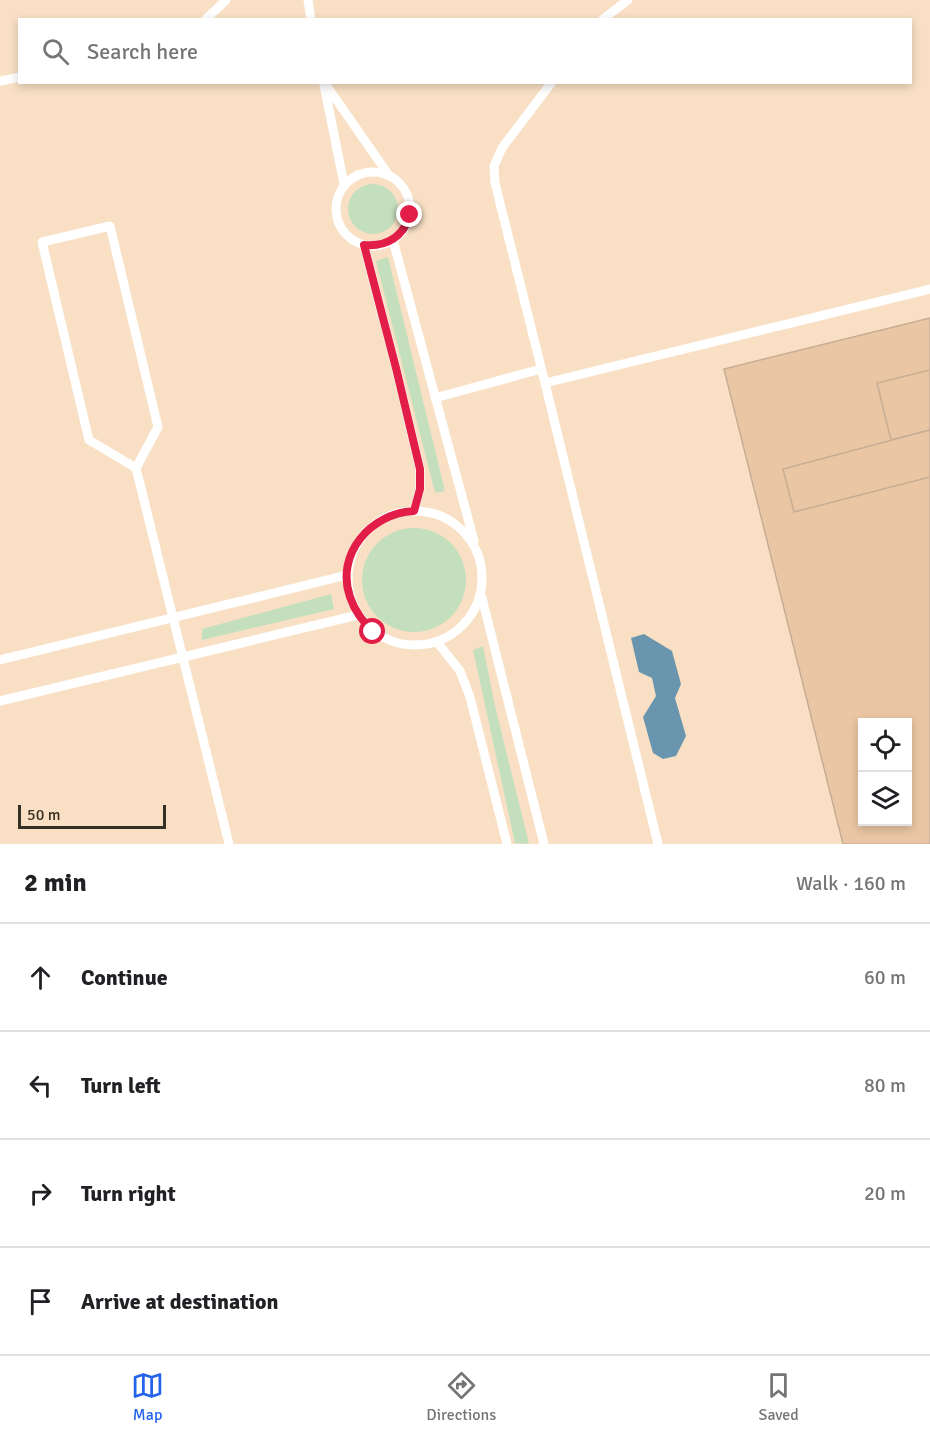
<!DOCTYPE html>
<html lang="en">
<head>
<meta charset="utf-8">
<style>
	:root { --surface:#fff; --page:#f6f6f6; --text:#202124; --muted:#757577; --line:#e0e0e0; --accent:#2563eb }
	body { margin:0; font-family:Signika,sans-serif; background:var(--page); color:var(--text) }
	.controls { position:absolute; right:18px; bottom:18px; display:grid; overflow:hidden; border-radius:0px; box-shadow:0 3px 9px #0003 }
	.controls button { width:54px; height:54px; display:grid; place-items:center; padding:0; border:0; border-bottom:2px solid var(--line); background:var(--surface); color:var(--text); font:30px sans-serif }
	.scale { position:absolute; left:18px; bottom:15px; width:148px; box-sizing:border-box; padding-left:6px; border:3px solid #382f24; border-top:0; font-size:16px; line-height:21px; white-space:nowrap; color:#382f24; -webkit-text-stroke:4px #f9e0c4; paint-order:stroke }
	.stop { position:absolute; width:18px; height:18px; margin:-14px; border:4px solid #e11d48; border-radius:50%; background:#fff }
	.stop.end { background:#e11d48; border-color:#fff; box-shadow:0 2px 6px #0008 }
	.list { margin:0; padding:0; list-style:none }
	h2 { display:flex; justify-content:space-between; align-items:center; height:78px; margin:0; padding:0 24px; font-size:26px }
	h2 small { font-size:20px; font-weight:400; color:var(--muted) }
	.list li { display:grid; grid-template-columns:39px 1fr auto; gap:18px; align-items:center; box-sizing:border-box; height:108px; padding:0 24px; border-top:2px solid var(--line) }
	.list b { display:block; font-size:22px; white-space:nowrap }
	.list em { font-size:20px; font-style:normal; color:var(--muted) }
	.icon { flex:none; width:33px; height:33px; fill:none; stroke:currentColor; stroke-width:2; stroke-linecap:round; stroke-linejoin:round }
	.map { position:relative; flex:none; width:930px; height:844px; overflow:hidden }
	.search { position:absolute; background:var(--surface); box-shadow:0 3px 9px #0003; left:18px; right:18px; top:18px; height:66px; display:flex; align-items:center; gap:15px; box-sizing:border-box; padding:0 21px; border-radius:0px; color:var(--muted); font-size:22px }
	.sheet { height:510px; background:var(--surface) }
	nav { display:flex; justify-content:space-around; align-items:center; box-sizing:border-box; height:84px; border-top:2px solid var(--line); background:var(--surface); font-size:16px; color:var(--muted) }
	nav a { display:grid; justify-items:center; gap:3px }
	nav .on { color:var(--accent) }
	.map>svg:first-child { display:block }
	.green { fill:#c3dfbd }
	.water { fill:#6996ae }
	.building { fill:#eac6a4; stroke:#c7ad94; stroke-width:1.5; fill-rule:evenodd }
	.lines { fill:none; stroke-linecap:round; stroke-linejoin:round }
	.lane { stroke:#fff; stroke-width:9 }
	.route { stroke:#e11d48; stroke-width:8 }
</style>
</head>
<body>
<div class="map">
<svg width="930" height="844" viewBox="0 0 930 844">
	<rect width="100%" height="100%" fill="#f9e0c4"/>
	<g class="green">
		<circle cx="373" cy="209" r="25"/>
		<polygon points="388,257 445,491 435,493 376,261"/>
		<circle cx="414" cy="580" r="52"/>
		<polygon points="331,594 334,609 202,640 202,629"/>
		<polygon points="483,646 495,706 529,844 515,843 473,650"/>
	</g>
	<polygon class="water" points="644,634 672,651 681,684 675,698 686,736 676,756 663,759 653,753 643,717 656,696 652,678 639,672 631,638"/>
	<g class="building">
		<path d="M930 318V844H843L724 369ZM862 722H908V822H862Z"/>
		<polygon points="930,370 930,430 891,440 877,383"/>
		<polygon points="930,430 930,477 794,512 783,469"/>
	</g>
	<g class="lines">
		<g class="lane">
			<polyline points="308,0 311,20"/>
			<polyline points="205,20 226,0"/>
			<polyline points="602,20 628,0"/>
			<polyline points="0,81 20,77"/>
			<polyline points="324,82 388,174"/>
			<polyline points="552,82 502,148 494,166 495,183 545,383 930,289"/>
			<polyline points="324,85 344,184"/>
			<circle cx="373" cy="209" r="37"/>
			<polyline points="393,240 474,541"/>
			<polyline points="364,245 396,368 420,469 420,489 414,511"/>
			<polyline points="545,383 658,844"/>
			<polyline points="435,398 541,369"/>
			<polyline points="136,468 89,440 42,242 110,226 158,427 136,468 229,844"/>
			<circle cx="415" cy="578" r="67"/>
			<polyline points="481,594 544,844"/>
			<polyline points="437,642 460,671 470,697 507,844"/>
			<polyline points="0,660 347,575"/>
			<polyline points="0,701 358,615"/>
		</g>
	</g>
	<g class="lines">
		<path class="route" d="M373 632C363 621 355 612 350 597 335 554 371 513 414 511L420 489V469L396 368 364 245C387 247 403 237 410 215"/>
	</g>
</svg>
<div class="controls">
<button><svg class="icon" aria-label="locate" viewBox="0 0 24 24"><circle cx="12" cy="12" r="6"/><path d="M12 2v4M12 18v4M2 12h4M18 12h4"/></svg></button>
<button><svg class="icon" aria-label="layers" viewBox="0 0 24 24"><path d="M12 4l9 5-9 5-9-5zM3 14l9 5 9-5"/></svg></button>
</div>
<div class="scale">50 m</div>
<div class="stop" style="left:373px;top:632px"></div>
<div class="stop end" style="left:410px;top:215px"></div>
<div class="search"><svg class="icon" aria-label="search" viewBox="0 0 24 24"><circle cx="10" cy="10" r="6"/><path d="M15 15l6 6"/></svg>Search here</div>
</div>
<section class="sheet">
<h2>2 min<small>Walk · 160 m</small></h2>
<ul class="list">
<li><svg class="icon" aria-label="ahead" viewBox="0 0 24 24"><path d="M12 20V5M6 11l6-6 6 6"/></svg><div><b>Continue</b></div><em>60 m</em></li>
<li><svg class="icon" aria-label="left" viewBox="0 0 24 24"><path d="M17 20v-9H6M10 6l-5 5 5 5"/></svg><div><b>Turn left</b></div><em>80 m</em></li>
<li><svg class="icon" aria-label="right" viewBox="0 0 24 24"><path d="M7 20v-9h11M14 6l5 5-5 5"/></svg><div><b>Turn right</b></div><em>20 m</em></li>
<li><svg class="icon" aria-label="arrive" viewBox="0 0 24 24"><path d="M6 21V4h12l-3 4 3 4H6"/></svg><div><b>Arrive at destination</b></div></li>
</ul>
</section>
<nav>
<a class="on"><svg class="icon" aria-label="map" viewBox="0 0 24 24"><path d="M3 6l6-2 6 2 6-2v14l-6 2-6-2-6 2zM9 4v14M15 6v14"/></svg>Map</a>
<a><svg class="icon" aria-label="directions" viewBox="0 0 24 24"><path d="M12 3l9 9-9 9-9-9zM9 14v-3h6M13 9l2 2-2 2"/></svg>Directions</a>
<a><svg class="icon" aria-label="saved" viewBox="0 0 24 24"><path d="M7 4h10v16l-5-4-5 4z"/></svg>Saved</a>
</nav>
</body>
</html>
